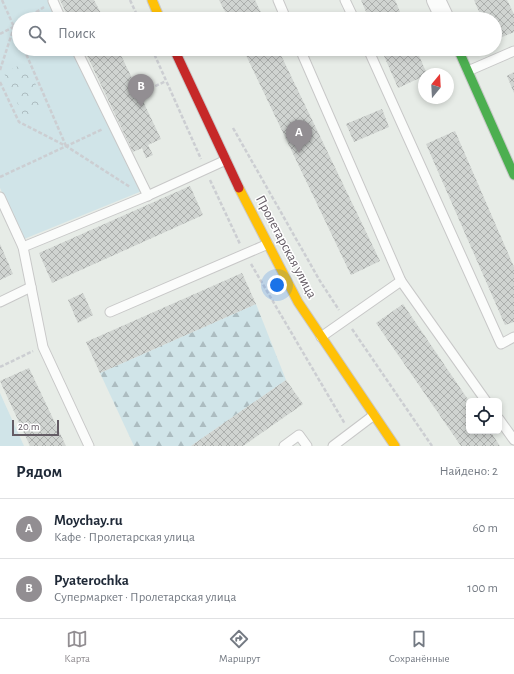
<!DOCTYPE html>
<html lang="ru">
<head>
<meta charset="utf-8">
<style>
	:root { --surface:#fff; --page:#f6f6f7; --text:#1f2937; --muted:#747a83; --line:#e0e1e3; --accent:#928e92 }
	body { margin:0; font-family:"Alegreya Sans",sans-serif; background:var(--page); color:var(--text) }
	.controls { position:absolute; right:12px; bottom:12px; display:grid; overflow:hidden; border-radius:6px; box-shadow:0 2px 6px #0003 }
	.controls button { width:36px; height:36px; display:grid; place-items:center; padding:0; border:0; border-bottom:1px solid var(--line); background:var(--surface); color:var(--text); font:20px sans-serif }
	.compass { position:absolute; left:418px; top:68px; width:36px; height:36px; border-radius:50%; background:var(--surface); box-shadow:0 2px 6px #0003; rotate:18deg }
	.scale { position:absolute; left:12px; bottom:10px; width:47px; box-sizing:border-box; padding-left:4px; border:2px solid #645c65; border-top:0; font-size:11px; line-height:14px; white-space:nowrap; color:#645c65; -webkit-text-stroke:3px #fff; paint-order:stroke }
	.you { position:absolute; left:277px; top:285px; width:14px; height:14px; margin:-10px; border:3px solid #fff; border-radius:50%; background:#1a73e8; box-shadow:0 0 0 6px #1a73e833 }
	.badge { display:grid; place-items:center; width:26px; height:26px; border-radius:50%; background:var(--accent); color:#fff; font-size:13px; font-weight:700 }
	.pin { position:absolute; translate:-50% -33px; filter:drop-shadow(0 1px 2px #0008) }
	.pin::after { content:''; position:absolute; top:21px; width:14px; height:12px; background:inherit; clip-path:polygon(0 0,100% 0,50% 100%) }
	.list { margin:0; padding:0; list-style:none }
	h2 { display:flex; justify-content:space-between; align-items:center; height:52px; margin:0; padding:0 16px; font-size:17px }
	h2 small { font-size:13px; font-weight:400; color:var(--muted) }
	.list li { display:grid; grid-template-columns:26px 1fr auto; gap:12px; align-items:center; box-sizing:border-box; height:60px; padding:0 16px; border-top:1px solid var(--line) }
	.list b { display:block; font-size:15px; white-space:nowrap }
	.list p { margin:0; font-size:13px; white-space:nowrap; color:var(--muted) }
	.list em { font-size:13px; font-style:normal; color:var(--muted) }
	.icon { flex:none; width:22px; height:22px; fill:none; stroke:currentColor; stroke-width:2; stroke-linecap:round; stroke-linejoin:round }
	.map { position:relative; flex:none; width:514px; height:446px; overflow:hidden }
	.search { position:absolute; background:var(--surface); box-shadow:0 2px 6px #0003; left:12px; right:12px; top:12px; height:44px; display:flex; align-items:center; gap:10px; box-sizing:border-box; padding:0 14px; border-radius:22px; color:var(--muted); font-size:15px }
	.sheet { height:172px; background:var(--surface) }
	nav { display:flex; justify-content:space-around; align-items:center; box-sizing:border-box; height:56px; border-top:1px solid var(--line); background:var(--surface); font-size:11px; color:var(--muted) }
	nav a { display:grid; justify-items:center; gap:2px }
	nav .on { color:var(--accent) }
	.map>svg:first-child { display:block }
	.grass { fill:#d0e4e8 }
	.forest { fill:url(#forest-firs) }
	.park { fill:url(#park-crowns) }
	.building { fill:url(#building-cross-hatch) }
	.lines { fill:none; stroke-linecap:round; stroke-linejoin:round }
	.lane-casing { stroke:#c8c8c8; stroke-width:11 }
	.street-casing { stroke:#c8c8c8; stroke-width:20 }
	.fast-casing { stroke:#cac9ca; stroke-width:11 }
	.slow-casing { stroke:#cac9ca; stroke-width:11 }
	.jam-casing { stroke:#cac9ca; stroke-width:11 }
	.path { stroke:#ccced2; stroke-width:2.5; stroke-dasharray:4 2; stroke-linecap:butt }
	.lane { stroke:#fbfcfb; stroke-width:9 }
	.street { stroke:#fbfcfb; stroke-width:18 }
	.fast { stroke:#4caf50; stroke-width:9 }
	.slow { stroke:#ffc107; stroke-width:9 }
	.jam { stroke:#c62828; stroke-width:9 }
	.labels { text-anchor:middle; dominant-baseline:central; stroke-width:3; stroke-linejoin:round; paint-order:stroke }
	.street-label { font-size:14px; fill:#645c65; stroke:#fff }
</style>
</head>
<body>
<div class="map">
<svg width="514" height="446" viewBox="0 0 514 446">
	<defs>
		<pattern id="forest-firs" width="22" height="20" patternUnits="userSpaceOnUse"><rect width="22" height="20" fill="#d0e4e8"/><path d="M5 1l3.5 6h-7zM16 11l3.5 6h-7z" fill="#acbcc0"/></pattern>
		<pattern id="park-crowns" width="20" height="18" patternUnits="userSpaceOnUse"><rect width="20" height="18" fill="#d0e4e8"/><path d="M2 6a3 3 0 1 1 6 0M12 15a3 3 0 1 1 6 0" fill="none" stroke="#acbcc0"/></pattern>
		<pattern id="building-cross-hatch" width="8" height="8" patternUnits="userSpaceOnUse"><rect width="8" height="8" fill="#d0d4d1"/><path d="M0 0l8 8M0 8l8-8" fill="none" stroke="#acafad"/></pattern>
	</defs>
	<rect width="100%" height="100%" fill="#e7ece7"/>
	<g class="grass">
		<polygon points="0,0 48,0 57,19 19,19 19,49 72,49 142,191 24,239 0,188"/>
		<polygon points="0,393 24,446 0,446"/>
	</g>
	<polygon class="forest" points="256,304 286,380 191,446 134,446 100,373"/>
	<polygon class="park" points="26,62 46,108 24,118 4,73"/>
	<g class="building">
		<polygon points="60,0 94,0 104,19 69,19"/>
		<polygon points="219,0 255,0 264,19 229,19"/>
		<polygon points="361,0 395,0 403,19 369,19"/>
		<polygon points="474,0 507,0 514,14 514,32 495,40 495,19 482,19"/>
		<polygon points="84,49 118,49 161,139 148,145 153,155 146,158 142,148 133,152"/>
		<polygon points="243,49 278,49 380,261 351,275"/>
		<polygon points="381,49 416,49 427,74 424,74 424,76 398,88"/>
		<polygon points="514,72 514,93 507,76"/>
		<polygon points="382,109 389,127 354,142 346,124"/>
		<polygon points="455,131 514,267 514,322 505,325 426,144"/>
		<polygon points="190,186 203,215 52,283 39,253"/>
		<polygon points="0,244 13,274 0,280"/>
		<polygon points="242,273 256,304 100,373 86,342"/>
		<polygon points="83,293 93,315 78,323 68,300"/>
		<polygon points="403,304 469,401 469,431 490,431 500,446 461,446 376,323"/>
		<polygon points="29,368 66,446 30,446 0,381"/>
		<polygon points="286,380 303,404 243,446 191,446"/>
	</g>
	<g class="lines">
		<g class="lane-casing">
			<g id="lane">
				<polyline points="278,0 286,19"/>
				<polyline points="345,0 354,19"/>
				<polyline points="53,1 61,19"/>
				<polyline points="76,49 148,196"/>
				<polyline points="300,49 401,281 486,401"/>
				<polyline points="368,49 501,344 514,337"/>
				<polyline points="468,71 514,51"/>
				<polyline points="0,197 23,247 43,347 89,446"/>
				<polyline points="23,247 145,197 226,160"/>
				<polyline points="0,302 31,287"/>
				<polyline points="110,312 268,244"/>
				<polyline points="321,337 401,281"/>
				<polyline points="499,419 514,440"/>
				<polyline points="284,446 299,435 307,446"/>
				<polyline points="333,446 374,415"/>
			</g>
		</g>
		<g class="street-casing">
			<polyline id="street" points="436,0 445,19"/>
		</g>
		<g class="fast-casing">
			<polyline id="fast" points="458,49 514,175"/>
		</g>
		<g class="slow-casing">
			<g id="slow">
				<polyline points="152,0 160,19"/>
				<polyline points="239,188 298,302 395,446"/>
			</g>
		</g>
		<g class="jam-casing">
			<polyline id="jam" points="174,49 239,188"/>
		</g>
		<g class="path">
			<polyline points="2,0 19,38"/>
			<polyline points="130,0 136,13"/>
			<polyline points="26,19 44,7"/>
			<polyline points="0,34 19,24"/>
			<polyline points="24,49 66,146"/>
			<polyline points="152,49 201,159"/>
			<polyline points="0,70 14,27"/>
			<polyline points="0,82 19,122 66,146 130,187"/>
			<polyline points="139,94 166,81"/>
			<polyline points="233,128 320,281 339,310"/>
			<polyline points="0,177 103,129"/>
			<polyline points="210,180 240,244"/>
			<polyline points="251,264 345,424"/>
			<polyline points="352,329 432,446"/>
			<polyline points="0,367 33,351"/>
		</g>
		<use href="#lane" class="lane"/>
		<use href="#street" class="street"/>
		<use href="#fast" class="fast"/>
		<use href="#slow" class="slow"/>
		<use href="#jam" class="jam"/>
	</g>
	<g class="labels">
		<g class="street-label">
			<text transform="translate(286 247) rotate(62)">Пролетарская улица</text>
		</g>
	</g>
</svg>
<div class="controls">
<button><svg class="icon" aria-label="locate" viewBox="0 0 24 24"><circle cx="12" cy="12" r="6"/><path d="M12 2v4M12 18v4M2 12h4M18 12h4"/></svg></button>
</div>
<svg class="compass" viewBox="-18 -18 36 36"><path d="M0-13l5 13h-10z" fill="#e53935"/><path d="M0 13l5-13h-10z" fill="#747a83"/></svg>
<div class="scale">20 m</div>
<div class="you"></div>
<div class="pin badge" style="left:299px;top:153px">A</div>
<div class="pin badge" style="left:141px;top:107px">B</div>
<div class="search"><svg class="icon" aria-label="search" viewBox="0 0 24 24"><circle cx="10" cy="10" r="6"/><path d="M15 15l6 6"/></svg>Поиск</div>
</div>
<section class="sheet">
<h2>Рядом<small>Найдено: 2</small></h2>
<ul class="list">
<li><span class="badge">A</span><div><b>Moychay.ru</b><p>Кафе · Пролетарская улица</p></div><em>60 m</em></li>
<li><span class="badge">B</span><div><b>Pyaterochka</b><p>Супермаркет · Пролетарская улица</p></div><em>100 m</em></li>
</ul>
</section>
<nav>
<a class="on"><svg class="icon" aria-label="map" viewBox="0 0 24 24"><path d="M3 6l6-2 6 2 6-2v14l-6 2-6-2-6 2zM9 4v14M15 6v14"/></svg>Карта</a>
<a><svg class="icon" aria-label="directions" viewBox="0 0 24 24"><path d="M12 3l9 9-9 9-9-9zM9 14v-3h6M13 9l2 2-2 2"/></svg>Маршрут</a>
<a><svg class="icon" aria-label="saved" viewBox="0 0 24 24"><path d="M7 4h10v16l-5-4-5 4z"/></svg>Сохранённые</a>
</nav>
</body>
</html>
